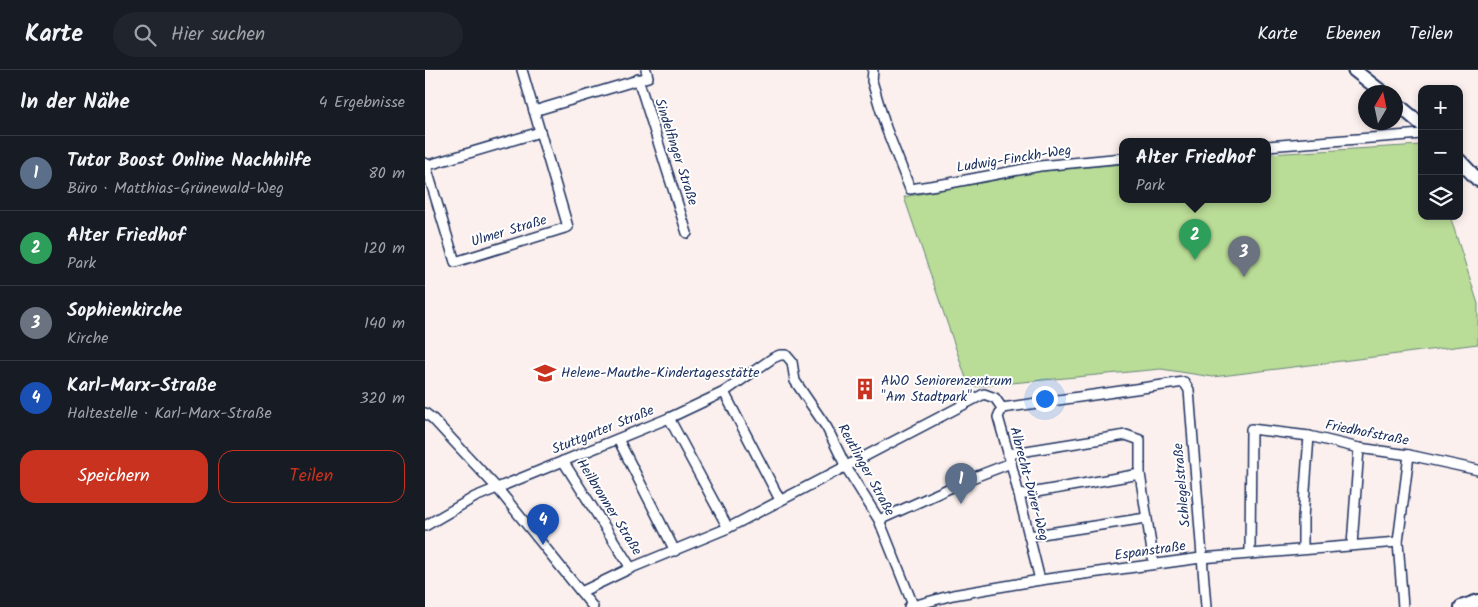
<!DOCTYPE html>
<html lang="de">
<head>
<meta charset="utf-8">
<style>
	:root { --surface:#171b24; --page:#20242c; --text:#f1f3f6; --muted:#9ea1a6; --line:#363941; --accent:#c8321e }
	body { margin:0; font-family:Kalam,sans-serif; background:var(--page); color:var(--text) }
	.controls { position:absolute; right:15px; top:15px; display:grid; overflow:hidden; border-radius:10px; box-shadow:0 2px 8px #0003 }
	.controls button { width:45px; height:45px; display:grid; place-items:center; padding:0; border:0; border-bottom:1px solid var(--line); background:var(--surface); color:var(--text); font:25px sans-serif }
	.compass { position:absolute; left:933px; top:15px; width:45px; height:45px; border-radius:50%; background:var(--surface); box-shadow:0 2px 8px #0003; rotate:9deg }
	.you { position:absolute; left:619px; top:328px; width:18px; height:18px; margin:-12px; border:4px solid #fff; border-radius:50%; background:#1a73e8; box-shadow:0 0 0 8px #1a73e833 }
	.badge { display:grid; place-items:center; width:32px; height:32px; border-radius:50%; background:var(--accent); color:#fff; font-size:16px; font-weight:700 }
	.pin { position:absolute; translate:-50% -41px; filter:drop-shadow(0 1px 2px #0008) }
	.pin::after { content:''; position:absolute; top:26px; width:18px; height:15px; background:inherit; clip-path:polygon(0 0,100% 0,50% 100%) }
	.popup { position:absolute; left:694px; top:68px; width:152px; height:65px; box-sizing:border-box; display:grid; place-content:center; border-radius:10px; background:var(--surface); filter:drop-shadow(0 1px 4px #0005); font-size:16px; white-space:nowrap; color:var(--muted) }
	.popup b { font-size:19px; color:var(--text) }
	.popup::after { content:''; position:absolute; left:50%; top:100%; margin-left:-10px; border:10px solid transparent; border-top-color:var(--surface) }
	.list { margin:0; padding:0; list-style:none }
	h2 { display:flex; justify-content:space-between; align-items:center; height:65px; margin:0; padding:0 20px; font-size:21px }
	h2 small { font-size:16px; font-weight:400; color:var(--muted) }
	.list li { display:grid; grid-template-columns:32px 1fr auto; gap:15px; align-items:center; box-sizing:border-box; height:75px; padding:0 20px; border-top:1px solid var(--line) }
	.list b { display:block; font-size:19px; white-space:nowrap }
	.list p { margin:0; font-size:16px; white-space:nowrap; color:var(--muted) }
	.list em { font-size:16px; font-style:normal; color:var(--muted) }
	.actions { display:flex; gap:10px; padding:15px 20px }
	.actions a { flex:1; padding:11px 0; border:1px solid var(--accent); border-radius:15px; text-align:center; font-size:18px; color:var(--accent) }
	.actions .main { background:var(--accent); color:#fff }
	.icon { flex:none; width:28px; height:28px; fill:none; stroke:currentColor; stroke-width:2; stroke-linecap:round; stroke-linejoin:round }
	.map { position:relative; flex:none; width:1053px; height:537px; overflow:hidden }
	header { display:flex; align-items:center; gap:30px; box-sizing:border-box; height:70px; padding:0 25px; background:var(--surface); border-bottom:1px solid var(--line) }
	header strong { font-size:24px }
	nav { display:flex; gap:28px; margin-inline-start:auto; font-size:18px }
	.search { width:350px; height:45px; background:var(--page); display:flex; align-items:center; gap:12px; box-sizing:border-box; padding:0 18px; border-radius:28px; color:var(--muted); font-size:19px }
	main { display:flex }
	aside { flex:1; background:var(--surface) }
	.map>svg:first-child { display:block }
	.green { fill:#b9dc96; stroke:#6a867a }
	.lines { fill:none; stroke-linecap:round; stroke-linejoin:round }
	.street-casing { stroke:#1b2f5e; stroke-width:12 }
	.secondary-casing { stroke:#1b2f5e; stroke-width:16 }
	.street { stroke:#fff; stroke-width:9 }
	.secondary { stroke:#fff; stroke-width:12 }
	.labels { text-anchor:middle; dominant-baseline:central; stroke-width:4; stroke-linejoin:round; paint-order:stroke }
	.street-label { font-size:14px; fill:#1b2f5e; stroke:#fff }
	.poi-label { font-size:14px; fill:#1b2f5e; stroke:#fff; text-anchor:start }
</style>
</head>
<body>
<header>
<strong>Karte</strong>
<div class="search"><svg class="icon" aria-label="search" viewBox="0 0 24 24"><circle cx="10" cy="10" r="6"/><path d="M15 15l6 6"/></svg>Hier suchen</div>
<nav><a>Karte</a><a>Ebenen</a><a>Teilen</a></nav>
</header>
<main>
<aside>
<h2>In der Nähe<small>4 Ergebnisse</small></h2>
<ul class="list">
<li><span class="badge" style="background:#5c6f8a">1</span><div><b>Tutor Boost Online Nachhilfe</b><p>Büro · Matthias-Grünewald-Weg</p></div><em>80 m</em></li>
<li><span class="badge" style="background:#2e9e5b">2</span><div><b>Alter Friedhof</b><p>Park</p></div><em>120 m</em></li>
<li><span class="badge" style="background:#6b7280">3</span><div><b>Sophienkirche</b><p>Kirche</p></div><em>140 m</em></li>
<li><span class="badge" style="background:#1a4fb4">4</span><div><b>Karl-Marx-Straße</b><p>Haltestelle · Karl-Marx-Straße</p></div><em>320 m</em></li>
</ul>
<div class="actions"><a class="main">Speichern</a><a>Teilen</a></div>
</aside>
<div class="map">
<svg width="1053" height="537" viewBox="0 0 1053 537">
	<rect width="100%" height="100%" fill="#fbf0ed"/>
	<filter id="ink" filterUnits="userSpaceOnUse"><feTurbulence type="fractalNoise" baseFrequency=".02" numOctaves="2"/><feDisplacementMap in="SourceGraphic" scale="10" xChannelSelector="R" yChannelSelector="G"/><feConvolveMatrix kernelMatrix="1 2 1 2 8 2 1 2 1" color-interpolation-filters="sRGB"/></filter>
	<g filter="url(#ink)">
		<polygon class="green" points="997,75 997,146 1025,146 1053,234 1053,274 788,307 736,299 544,317 479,127 608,102 697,94 698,129 842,129 843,84"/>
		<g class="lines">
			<g class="street-casing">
				<g id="street">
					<polyline points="448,0 447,11 461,58 485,119 525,113 615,96 698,88"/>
					<polyline points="213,9 262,163"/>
					<polyline points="109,41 223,7 221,0"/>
					<polyline points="842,76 997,64"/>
					<polyline points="0,93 30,192 143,157 97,0"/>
					<polyline points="0,96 115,62"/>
					<polyline points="299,322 355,430"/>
					<polyline points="0,343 8,349 73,419 168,537"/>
					<polyline points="244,348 303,458"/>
					<polyline points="193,369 250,481"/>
					<polyline points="583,384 701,365 715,370 715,404 729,494"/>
					<polyline points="138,391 206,498"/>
					<polyline points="594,425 715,404"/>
					<polyline points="454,450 547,408 586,393"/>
					<polyline points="0,456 50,427 244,348 299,322 348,288 355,285 361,285 367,292 370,311 402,358 421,397 454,450 488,535"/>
					<polyline points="604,466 721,448"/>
					<polyline points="927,475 934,378"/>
					<polyline points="878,479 878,448 884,366"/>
					<polyline points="825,483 826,359 884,366 934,378 984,385 1053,400"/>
					<polyline points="615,510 586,393 573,347 577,338 759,312 764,320 781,537"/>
					<polyline points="156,522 206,498 303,458 559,324 570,328 577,338"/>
					<polyline points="484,537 528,525 615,510 776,488 973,472"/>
					<polyline points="978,537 973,472 984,385"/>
				</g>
			</g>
			<g class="secondary-casing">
				<g id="secondary">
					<polyline points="929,0 957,22"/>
					<polyline points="971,33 997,55"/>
					<polyline points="1034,90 1053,110"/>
					<polyline points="1036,537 1053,531"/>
				</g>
			</g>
			<use href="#street" class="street"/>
			<use href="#secondary" class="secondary"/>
		</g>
	</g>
	<defs>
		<g id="school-bare" transform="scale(1.725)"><path d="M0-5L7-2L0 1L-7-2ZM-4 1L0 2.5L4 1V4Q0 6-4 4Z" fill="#c8321e" stroke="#fff" stroke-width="2.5" paint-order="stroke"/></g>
		<g id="building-bare" transform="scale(1.725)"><path d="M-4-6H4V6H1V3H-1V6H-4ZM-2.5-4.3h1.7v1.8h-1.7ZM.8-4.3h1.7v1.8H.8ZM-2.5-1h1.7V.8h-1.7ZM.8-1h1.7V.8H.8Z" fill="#c8321e" stroke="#fff" stroke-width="2.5" paint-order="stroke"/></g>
	</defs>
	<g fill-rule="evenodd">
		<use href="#school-bare" x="120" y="303"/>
		<use href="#building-bare" x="440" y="319"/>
	</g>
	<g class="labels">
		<g class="street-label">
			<text transform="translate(251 82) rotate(72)">Sindelfinger Straße</text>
			<text transform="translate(589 89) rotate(-9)">Ludwig-Finckh-Weg</text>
			<text transform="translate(84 161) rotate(-17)">Ulmer Straße</text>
			<text transform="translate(178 360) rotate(-22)">Stuttgarter Straße</text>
			<text transform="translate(942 363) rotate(11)">Friedhofstraße</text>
			<text transform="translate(441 400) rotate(61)">Reutlinger Straße</text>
			<text transform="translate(604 414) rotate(75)">Albrecht-Dürer-Weg</text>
			<text transform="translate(757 415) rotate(-95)">Schlegelstraße</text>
			<text transform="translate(184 437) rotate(58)">Heilbronner Straße</text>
			<text transform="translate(725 481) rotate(-8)">Espanstraße</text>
		</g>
		<g class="poi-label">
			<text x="136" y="303">Helene-Mauthe-Kindertagesstätte</text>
			<text x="456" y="311">AWO Seniorenzentrum<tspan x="456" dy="16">"Am Stadtpark"</tspan></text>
		</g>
	</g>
</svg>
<div class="controls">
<button>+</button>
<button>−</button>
<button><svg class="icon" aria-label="layers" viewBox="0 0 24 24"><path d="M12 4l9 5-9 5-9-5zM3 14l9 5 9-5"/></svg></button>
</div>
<svg class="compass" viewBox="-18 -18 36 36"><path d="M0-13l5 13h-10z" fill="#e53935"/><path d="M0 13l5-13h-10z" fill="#9ea1a6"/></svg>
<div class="you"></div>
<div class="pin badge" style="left:536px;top:434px;background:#5c6f8a">1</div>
<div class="pin badge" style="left:770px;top:190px;background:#2e9e5b">2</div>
<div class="popup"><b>Alter Friedhof</b>Park</div>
<div class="pin badge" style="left:819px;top:207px;background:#6b7280">3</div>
<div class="pin badge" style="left:118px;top:475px;background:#1a4fb4">4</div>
</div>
</main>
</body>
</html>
